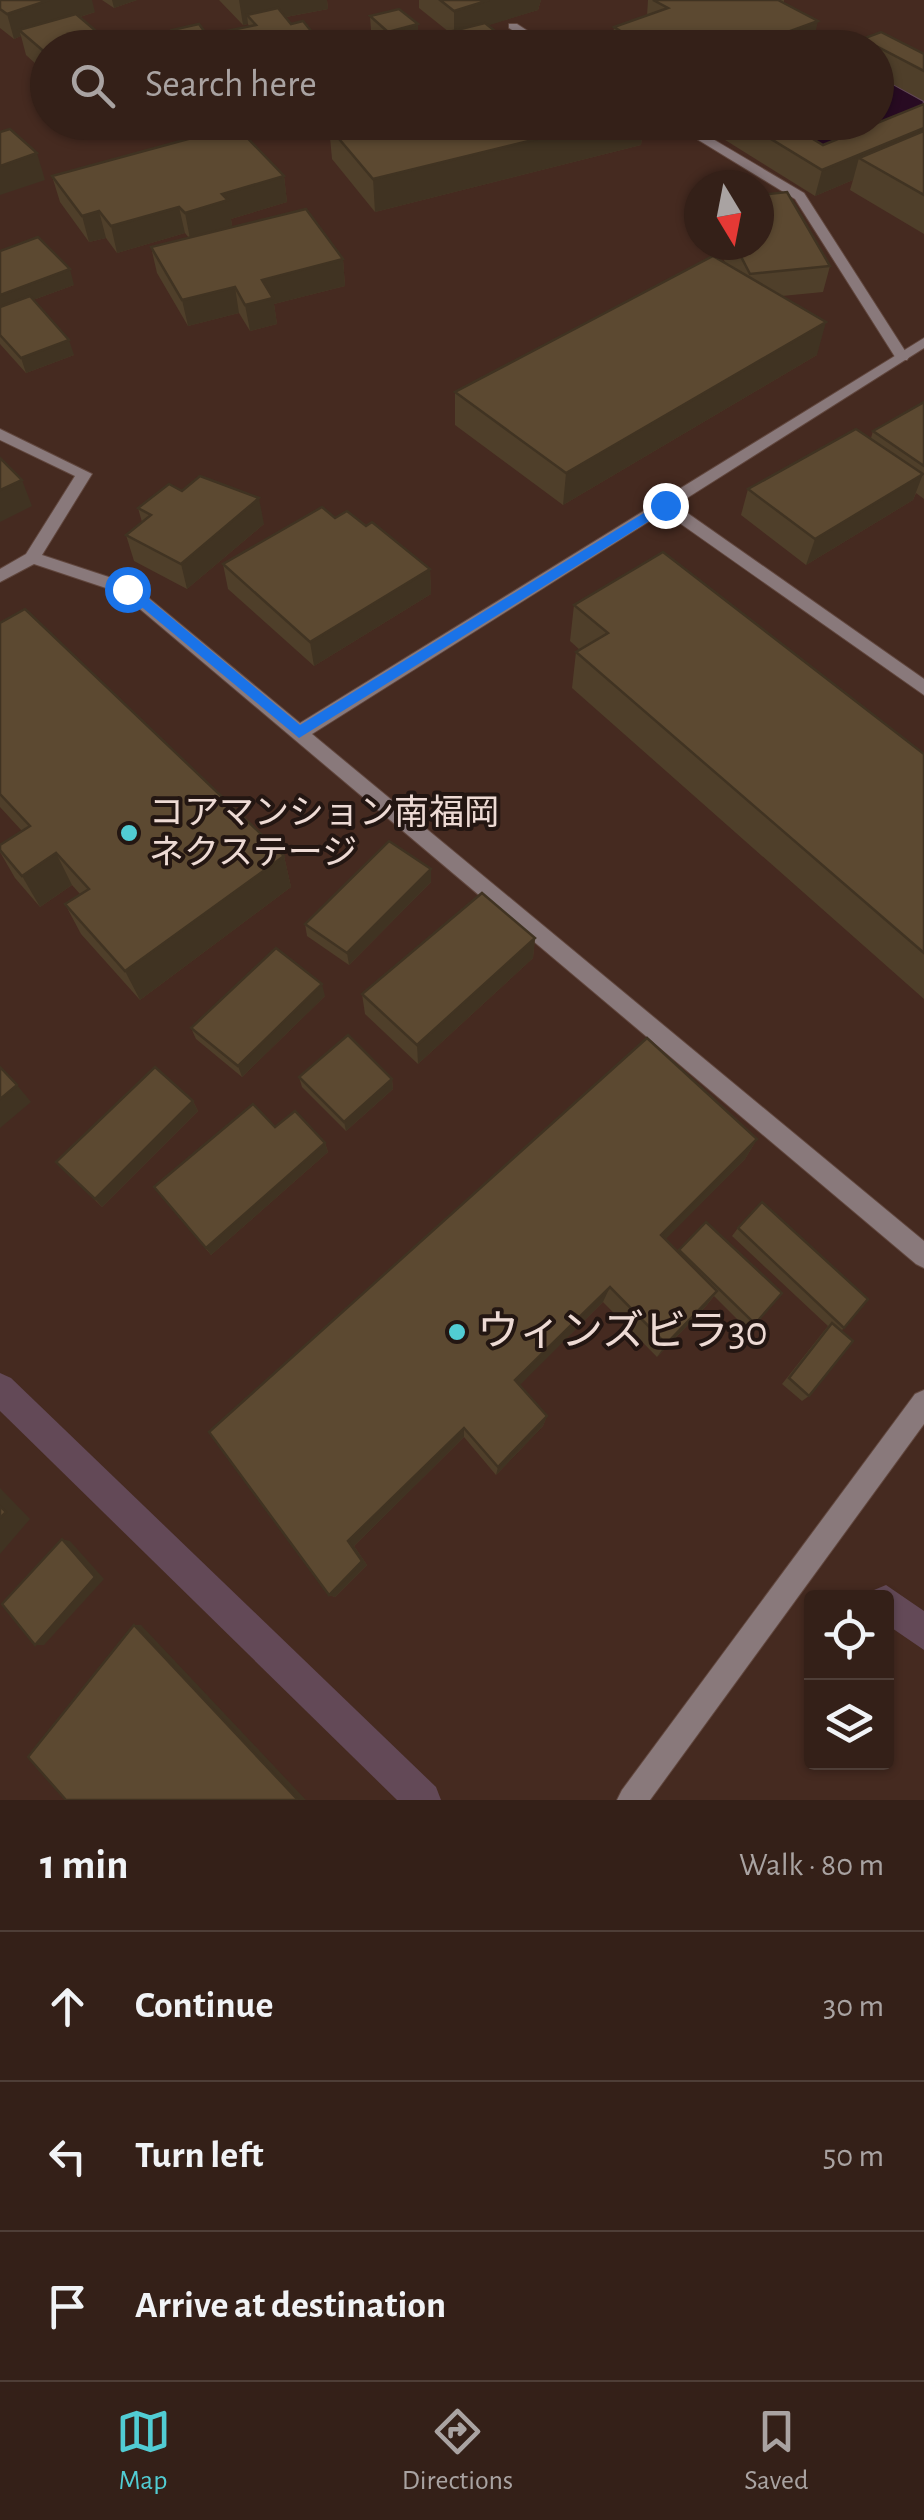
<!DOCTYPE html>
<html lang="en">
<head>
<meta charset="utf-8">
<style>
	:root { --surface:#342018; --page:#3c2821; --text:#f1f3f6; --muted:#a9a3a2; --line:#4e3e37; --accent:#51ccd3 }
	body { margin:0; font-family:"Alegreya Sans","Noto Sans JP",sans-serif; background:var(--page); color:var(--text) }
	.controls { position:absolute; right:30px; bottom:30px; display:grid; overflow:hidden; border-radius:10px; box-shadow:0 2px 8px #0004 }
	.controls button { width:90px; height:90px; display:grid; place-items:center; padding:0; border:0; border-bottom:2px solid var(--line); background:var(--surface); color:var(--text); font:50px sans-serif }
	.compass { position:absolute; left:684px; top:170px; width:90px; height:90px; border-radius:50%; background:var(--surface); box-shadow:0 2px 8px #0004; rotate:170deg }
	.stop { position:absolute; width:30px; height:30px; margin:-22px; border:8px solid #1a73e8; border-radius:50%; background:#fff }
	.stop.end { background:#1a73e8; border-color:#fff; box-shadow:0 2px 10px #0008 }
	.list { margin:0; padding:0; list-style:none }
	h2 { display:flex; justify-content:space-between; align-items:center; height:130px; margin:0; padding:0 40px; font-size:42px }
	h2 small { font-size:32px; font-weight:400; color:var(--muted) }
	.list li { display:grid; grid-template-columns:65px 1fr auto; gap:30px; align-items:center; box-sizing:border-box; height:150px; padding:0 40px; border-top:2px solid var(--line) }
	.list b { display:block; font-size:38px; white-space:nowrap }
	.list em { font-size:32px; font-style:normal; color:var(--muted) }
	.icon { flex:none; width:55px; height:55px; fill:none; stroke:currentColor; stroke-width:2; stroke-linecap:round; stroke-linejoin:round }
	.map { position:relative; flex:none; width:924px; height:1800px; overflow:hidden }
	.search { position:absolute; background:var(--surface); box-shadow:0 2px 8px #0004; left:30px; right:30px; top:30px; height:110px; display:flex; align-items:center; gap:25px; box-sizing:border-box; padding:0 35px; border-radius:55px; color:var(--muted); font-size:38px }
	.sheet { height:580px; background:var(--surface) }
	nav { display:flex; justify-content:space-around; align-items:center; box-sizing:border-box; height:140px; border-top:2px solid var(--line); background:var(--surface); font-size:28px; color:var(--muted) }
	nav a { display:grid; justify-items:center; gap:5px }
	nav .on { color:var(--accent) }
	.map>svg:first-child { display:block }
	.water { fill:#280b22; stroke:#634957; stroke-width:2.5 }
	.lines { fill:none; stroke-linecap:round; stroke-linejoin:round }
	.stream { fill:#634957; fill-rule:evenodd }
	.lane-casing { stroke:#60463d; stroke-width:2 }
	.street-casing { stroke:#60463d; stroke-width:2 }
	.lane { fill:#89797b; fill-rule:evenodd }
	.street { fill:#89797b; fill-rule:evenodd }
	.wall { fill:#4f3f2a }
	.shaded-wall { fill:#403322 }
	.building { fill:#5c4931; stroke:#403322; stroke-width:2.5 }
	.route { fill:#1a73e8 }
	.poi-dot { fill:#51ccd3; stroke:#231612; stroke-width:4 }
	.labels { text-anchor:middle; dominant-baseline:central; stroke-width:8; stroke-linejoin:round; paint-order:stroke }
	.poi-label { font-size:35px; fill:#eddad4; stroke:#231612; text-anchor:start }
	.near-poi-label { font-size:42px; fill:#eddad4; stroke:#231612; text-anchor:start }
</style>
</head>
<body>
<div class="map">
<svg width="924" height="1800" viewBox="0 0 924 1800">
	<rect width="100%" height="100%" fill="#452a20"/>
	<polygon class="water" points="877,75 924,101 924,127 816,171 737,123 876,122"/>
	<g class="lines">
		<g class="stream">
			<polygon points="0,1373 11,1378 436,1787 441,1800 397,1800 0,1411"/>
			<polygon points="886,1585 924,1611 924,1650 886,1624 886,1598 871,1598 874,1590"/>
		</g>
		<g class="lane-casing">
			<g id="lane">
				<polygon points="509,24 517,24 554,48 540,48 509,28"/>
				<polygon points="669,122 684,122 804,193 909,357 907,360 897,360 795,199"/>
			</g>
		</g>
		<g class="street-casing">
			<g id="street">
				<polygon points="924,338 924,348 676,505 924,679 924,695 664,512 312,734 924,1241 924,1268 916,1264 121,593 34,564 0,582 0,569 26,554 75,476 0,440 0,429 92,474 42,555 133,585 300,723"/>
				<polygon points="924,1390 924,1424 650,1800 617,1800 622,1790 915,1394"/>
			</g>
		</g>
		<use href="#lane" class="lane"/>
		<use href="#street" class="street"/>
	</g>
	<g class="wall">
		<polygon points="0,0 95,12 80,17 48,48 48,75 26,55 21,36 14,39 0,28"/>
		<polygon points="102,0 137,0 114,8"/>
		<polygon points="219,0 327,0 328,9 286,17 291,24 316,37 317,48 175,48 172,30 207,35 249,26 248,24 243,25"/>
		<polygon points="419,0 541,0 538,10 488,25 515,48 416,48 416,40 449,32 419,8"/>
		<polygon points="648,0 784,0 784,3 812,48 612,48 614,27 647,16"/>
		<polygon points="370,16 418,24 418,39 407,41 380,38 371,30"/>
		<polygon points="881,32 924,53 924,101 876,75 876,48 838,48"/>
		<polygon points="924,104 924,234 850,190 853,180 815,196 698,123 785,122 823,145"/>
		<polygon points="350,122 644,122 641,145 375,212 332,159 329,127"/>
		<polygon points="52,176 284,176 287,202 231,219 232,226 219,230 343,259 345,286 274,304 277,324 250,331 239,313 188,326 157,273 151,247 189,238 185,233 117,253 106,238 89,242 60,202"/>
		<polygon points="716,245 759,245 830,266 823,292 782,296 817,355 563,505 455,425 455,392 726,264"/>
		<polygon points="0,251 74,285 33,300 74,355 26,373 0,344"/>
		<polygon points="924,402 924,499 916,493 913,500 806,565 741,515 748,489 871,438 873,431"/>
		<polygon points="182,491 264,524 187,589 134,561 126,535 142,522 138,508"/>
		<polygon points="335,518 366,526 430,569 431,594 314,666 228,589 223,564"/>
		<polygon points="574,605 924,754 924,999 572,688 576,652 580,650 570,641"/>
		<polygon points="0,623 284,856 291,887 140,1000 81,934 65,904 80,894 72,885 40,907 15,878 0,852 0,850 22,831 0,807"/>
		<polygon points="431,869 431,882 349,965 307,936 305,924"/>
		<polygon points="535,938 533,958 418,1064 365,1014 362,994"/>
		<polygon points="325,996 242,1077 196,1039 191,1028"/>
		<polygon points="299,1077 392,1079 393,1089 346,1131 302,1087"/>
		<polygon points="193,1101 198,1111 102,1207 56,1162"/>
		<polygon points="275,1127 325,1143 328,1152 211,1255 154,1187"/>
		<polygon points="757,1139 745,1159 665,1239 678,1252 679,1250 782,1293 749,1331 714,1296 706,1306 657,1357 603,1302 519,1385 547,1416 543,1426 496,1475 464,1437 354,1546 367,1565 335,1597 329,1595 209,1432"/>
		<polygon points="738,1228 844,1328 841,1331 809,1396 802,1401 782,1384 828,1326 732,1236"/>
	</g>
	<g class="shaded-wall">
		<polygon points="49,0 92,0 95,12 25,35 19,30 21,36 14,39 7,14"/>
		<polygon points="112,0 137,0 114,8"/>
		<polygon points="239,0 327,0 328,9 254,23 247,15 248,24 243,25"/>
		<polygon points="489,0 541,0 538,10 454,36 454,11"/>
		<polygon points="818,21 812,48 744,48"/>
		<polygon points="418,24 418,39 389,46 388,32"/>
		<polygon points="316,37 317,48 268,48"/>
		<polygon points="217,122 249,122 218,127"/>
		<polygon points="606,122 644,122 641,145 375,212 373,179"/>
		<polygon points="924,128 924,151 859,158 853,180 815,196 822,170"/>
		<polygon points="37,153 45,180 0,195 0,166"/>
		<polygon points="284,176 287,202 231,219 232,226 190,239 185,213 222,194"/>
		<polygon points="179,207 185,233 117,253 111,226"/>
		<polygon points="99,211 106,238 89,242 82,216"/>
		<polygon points="343,259 345,286 274,304 277,324 250,331 245,305 262,280"/>
		<polygon points="70,269 74,285 0,312 0,295"/>
		<polygon points="235,287 239,313 188,326 182,300"/>
		<polygon points="826,322 817,355 563,505 566,473"/>
		<polygon points="69,340 74,355 26,373 21,358"/>
		<polygon points="923,474 913,500 806,565 815,539"/>
		<polygon points="22,480 32,506 0,522 0,490"/>
		<polygon points="259,498 264,524 187,589 181,564"/>
		<polygon points="430,569 431,594 314,666 310,642"/>
		<polygon points="56,853 72,885 40,907 22,876"/>
		<polygon points="284,856 291,887 140,1000 125,971"/>
		<polygon points="431,869 431,882 349,965 347,953"/>
		<polygon points="535,938 533,958 418,1064 417,1045"/>
		<polygon points="322,984 325,996 242,1077 238,1066"/>
		<polygon points="392,1079 393,1089 346,1131 344,1122"/>
		<polygon points="17,1085 31,1102 0,1128 0,1099"/>
		<polygon points="193,1101 198,1111 102,1207 95,1199"/>
		<polygon points="757,1139 745,1159 653,1252 661,1235"/>
		<polygon points="325,1143 328,1152 211,1255 206,1248"/>
		<polygon points="610,1287 603,1302 513,1392 515,1380"/>
		<polygon points="717,1291 706,1306 657,1357 666,1344"/>
		<polygon points="547,1416 543,1426 496,1475 498,1467"/>
		<polygon points="464,1428 464,1437 354,1546 367,1565 335,1597 329,1595 348,1541"/>
		<polygon points="0,1488 30,1519 0,1554"/>
		<polygon points="62,1539 70,1541 104,1579 44,1645 35,1645"/>
		<polygon points="134,1625 141,1625 306,1800 298,1800"/>
	</g>
	<g class="building">
		<polygon points="0,0 49,0 7,14 0,9"/>
		<polygon points="440,0 489,0 454,11"/>
		<polygon points="653,0 778,0 818,21 744,48 648,48 614,27 668,8"/>
		<polygon points="278,8 291,24 303,21 316,37 268,48 185,48 172,30 199,24 207,35 256,25 247,15"/>
		<polygon points="399,9 418,24 388,32 370,16"/>
		<polygon points="76,14 116,48 48,48 48,55 19,30"/>
		<polygon points="485,23 515,47 424,48 416,40"/>
		<polygon points="881,32 924,54 924,71 876,46 838,48"/>
		<polygon points="399,34 413,48 340,48"/>
		<polygon points="924,104 924,128 822,170 743,122 785,122 823,145"/>
		<polygon points="350,122 606,122 373,179 329,127"/>
		<polygon points="236,126 284,176 222,194 228,200 185,213 179,207 111,226 99,211 82,216 52,176"/>
		<polygon points="10,129 37,153 0,166 0,132"/>
		<polygon points="924,131 924,195 859,158"/>
		<polygon points="787,192 830,266 750,274 735,245 759,245 759,195"/>
		<polygon points="306,209 343,259 262,280 273,298 245,305 235,287 182,300 151,247"/>
		<polygon points="38,237 70,269 0,295 0,251"/>
		<polygon points="713,256 826,322 566,473 455,392"/>
		<polygon points="30,296 69,340 21,358 0,335 0,307"/>
		<polygon points="924,402 924,466 873,431"/>
		<polygon points="856,429 923,474 815,539 748,489"/>
		<polygon points="0,458 22,480 0,490"/>
		<polygon points="200,476 259,498 181,564 126,535 151,515 138,508 169,484 182,491"/>
		<polygon points="322,507 335,518 347,511 366,526 372,522 430,569 310,642 223,564"/>
		<polygon points="663,552 924,754 924,953 576,652 608,633 574,605"/>
		<polygon points="25,609 284,856 125,971 65,904 89,889 56,853 22,876 0,850 0,845 30,826 0,794 0,623"/>
		<polygon points="389,841 431,869 347,953 305,924"/>
		<polygon points="482,893 535,938 417,1045 362,994"/>
		<polygon points="276,948 322,984 238,1066 191,1028"/>
		<polygon points="348,1035 392,1079 344,1122 299,1077"/>
		<polygon points="647,1038 757,1139 661,1235 717,1291 666,1344 610,1287 515,1380 547,1416 498,1467 464,1428 348,1541 362,1561 329,1595 209,1432"/>
		<polygon points="0,1067 17,1085 0,1099"/>
		<polygon points="155,1067 193,1101 95,1199 56,1162"/>
		<polygon points="253,1104 275,1127 295,1111 325,1143 206,1248 154,1187"/>
		<polygon points="762,1202 868,1299 844,1328 738,1228"/>
		<polygon points="706,1222 782,1293 755,1324 679,1250"/>
		<polygon points="832,1323 853,1341 809,1396 789,1378"/>
		<polygon points="0,1506 6,1512 0,1518"/>
		<polygon points="62,1539 95,1577 35,1645 2,1604"/>
		<polygon points="134,1625 298,1800 66,1800 28,1757"/>
	</g>
	<polygon class="route" points="665,500 670,508 299,738 120,589 132,585 300,725"/>
	<g class="poi-dot">
		<circle cx="129" cy="833" r="10"/>
		<circle cx="457" cy="1332" r="10"/>
	</g>
	<g class="labels">
		<g class="poi-label">
			<text x="149" y="813">コアマンション南福岡<tspan x="149" dy="40">ネクステージ</tspan></text>
		</g>
		<g class="near-poi-label">
			<text x="477" y="1332">ウィンズビラ30</text>
		</g>
	</g>
</svg>
<div class="controls">
<button><svg class="icon" aria-label="locate" viewBox="0 0 24 24"><circle cx="12" cy="12" r="6"/><path d="M12 2v4M12 18v4M2 12h4M18 12h4"/></svg></button>
<button><svg class="icon" aria-label="layers" viewBox="0 0 24 24"><path d="M12 4l9 5-9 5-9-5zM3 14l9 5 9-5"/></svg></button>
</div>
<svg class="compass" viewBox="-18 -18 36 36"><path d="M0-13l5 13h-10z" fill="#e53935"/><path d="M0 13l5-13h-10z" fill="#a9a3a2"/></svg>
<div class="stop" style="left:127px;top:589px"></div>
<div class="stop end" style="left:665px;top:505px"></div>
<div class="search"><svg class="icon" aria-label="search" viewBox="0 0 24 24"><circle cx="10" cy="10" r="6"/><path d="M15 15l6 6"/></svg>Search here</div>
</div>
<section class="sheet">
<h2>1 min<small>Walk · 80 m</small></h2>
<ul class="list">
<li><svg class="icon" aria-label="ahead" viewBox="0 0 24 24"><path d="M12 20V5M6 11l6-6 6 6"/></svg><div><b>Continue</b></div><em>30 m</em></li>
<li><svg class="icon" aria-label="left" viewBox="0 0 24 24"><path d="M17 20v-9H6M10 6l-5 5 5 5"/></svg><div><b>Turn left</b></div><em>50 m</em></li>
<li><svg class="icon" aria-label="arrive" viewBox="0 0 24 24"><path d="M6 21V4h12l-3 4 3 4H6"/></svg><div><b>Arrive at destination</b></div></li>
</ul>
</section>
<nav>
<a class="on"><svg class="icon" aria-label="map" viewBox="0 0 24 24"><path d="M3 6l6-2 6 2 6-2v14l-6 2-6-2-6 2zM9 4v14M15 6v14"/></svg>Map</a>
<a><svg class="icon" aria-label="directions" viewBox="0 0 24 24"><path d="M12 3l9 9-9 9-9-9zM9 14v-3h6M13 9l2 2-2 2"/></svg>Directions</a>
<a><svg class="icon" aria-label="saved" viewBox="0 0 24 24"><path d="M7 4h10v16l-5-4-5 4z"/></svg>Saved</a>
</nav>
</body>
</html>
